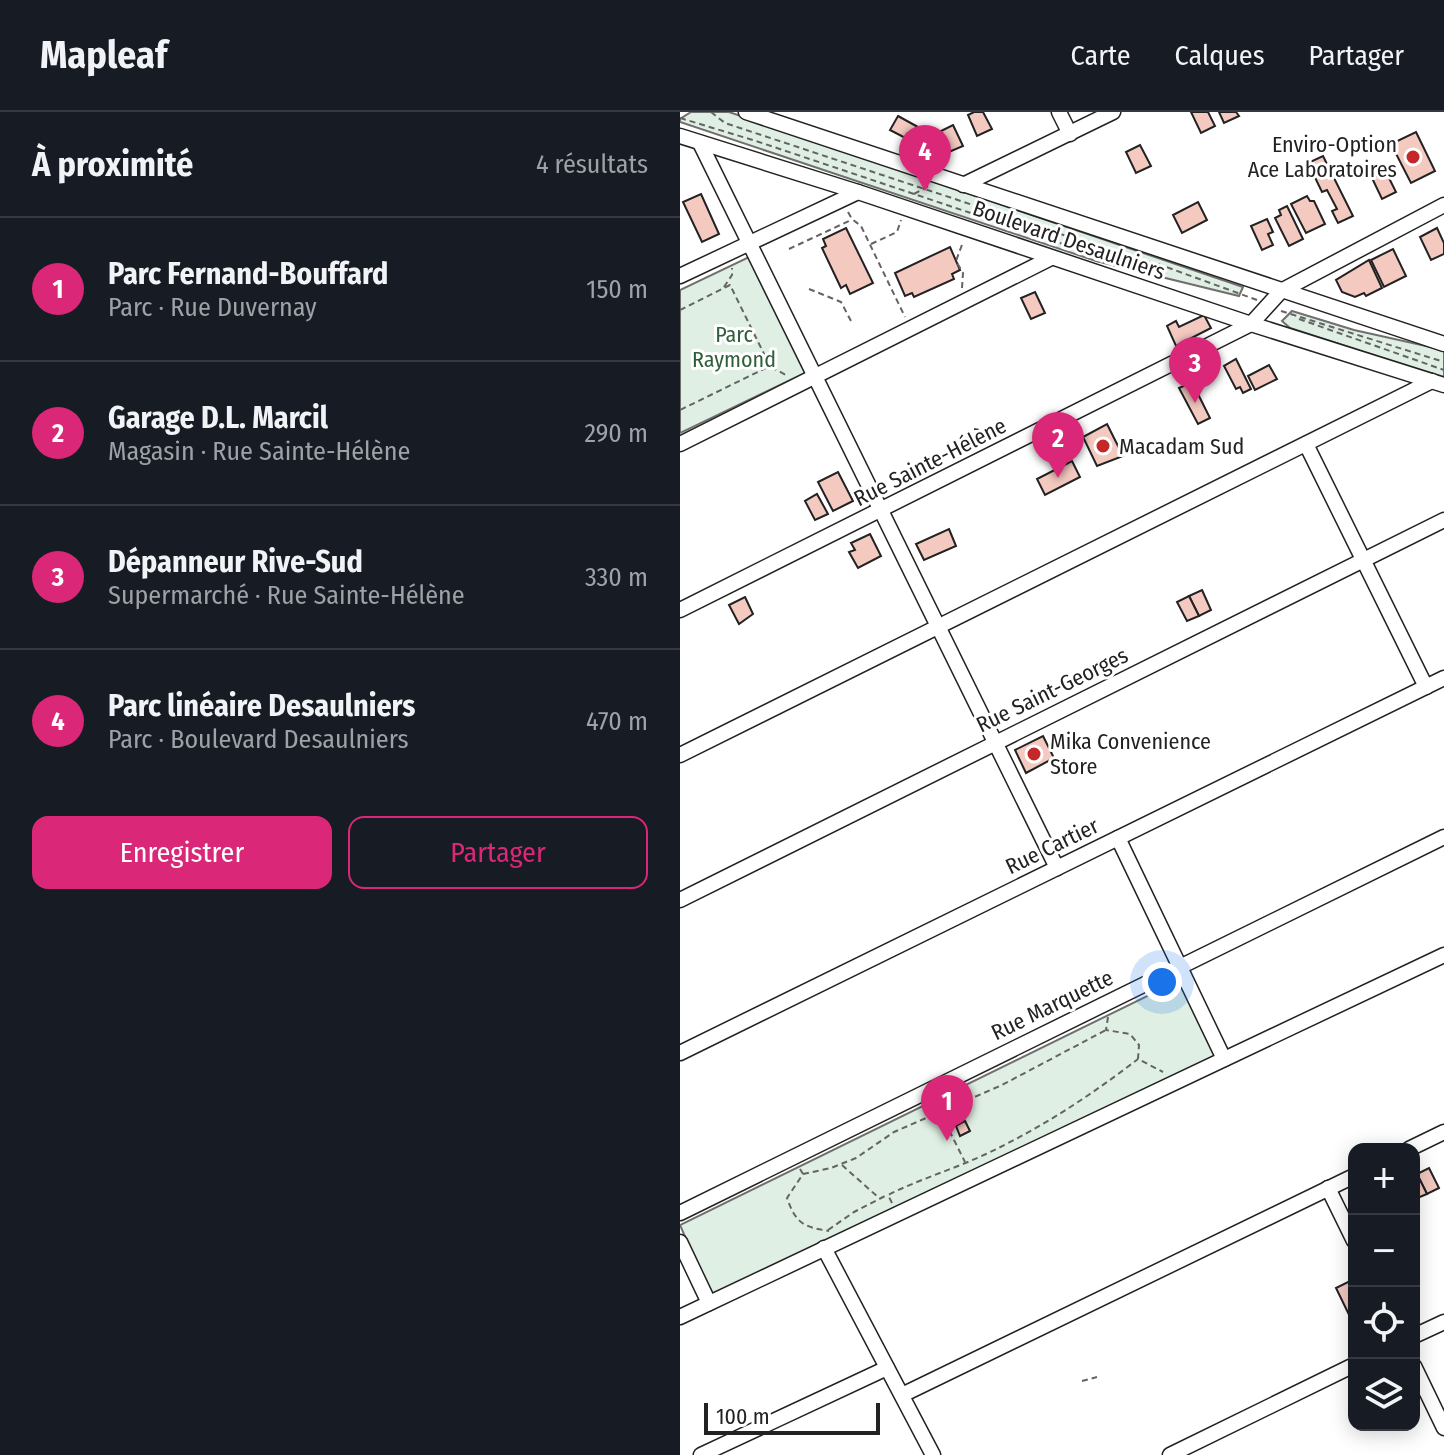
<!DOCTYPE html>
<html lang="fr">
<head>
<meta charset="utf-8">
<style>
	:root { --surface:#171b24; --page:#20242c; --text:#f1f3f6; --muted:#9ea1a6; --line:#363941; --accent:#db2777 }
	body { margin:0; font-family:"Fira Sans Condensed",sans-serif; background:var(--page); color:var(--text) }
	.controls { position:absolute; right:24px; bottom:24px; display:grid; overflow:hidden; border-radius:16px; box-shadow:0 4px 20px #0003 }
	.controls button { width:72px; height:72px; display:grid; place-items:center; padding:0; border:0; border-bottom:2px solid var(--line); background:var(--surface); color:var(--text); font:40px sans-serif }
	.scale { position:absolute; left:24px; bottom:20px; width:176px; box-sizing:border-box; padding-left:8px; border:4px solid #222; border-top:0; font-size:22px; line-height:28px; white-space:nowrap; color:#222; -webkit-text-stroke:6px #fff; paint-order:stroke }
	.you { position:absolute; left:482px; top:870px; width:28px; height:28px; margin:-20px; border:6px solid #fff; border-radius:50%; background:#1a73e8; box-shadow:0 0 0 12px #1a73e833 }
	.badge { display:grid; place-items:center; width:52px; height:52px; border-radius:50%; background:var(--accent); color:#fff; font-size:26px; font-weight:700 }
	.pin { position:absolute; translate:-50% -66px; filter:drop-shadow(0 2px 4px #0008) }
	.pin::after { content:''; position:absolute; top:42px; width:28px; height:24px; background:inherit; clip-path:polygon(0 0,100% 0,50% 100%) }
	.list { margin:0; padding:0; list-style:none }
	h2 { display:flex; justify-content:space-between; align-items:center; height:104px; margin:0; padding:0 32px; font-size:34px }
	h2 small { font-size:26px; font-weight:400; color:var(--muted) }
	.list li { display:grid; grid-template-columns:52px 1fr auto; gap:24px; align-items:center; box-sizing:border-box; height:144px; padding:0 32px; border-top:2px solid var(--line) }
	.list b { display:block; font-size:30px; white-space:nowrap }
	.list p { margin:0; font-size:26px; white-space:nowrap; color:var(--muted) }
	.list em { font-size:26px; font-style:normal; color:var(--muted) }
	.actions { display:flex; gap:16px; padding:24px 32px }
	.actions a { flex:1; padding:18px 0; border:2px solid var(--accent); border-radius:16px; text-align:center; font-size:28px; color:var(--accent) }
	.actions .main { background:var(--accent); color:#fff }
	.icon { flex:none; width:44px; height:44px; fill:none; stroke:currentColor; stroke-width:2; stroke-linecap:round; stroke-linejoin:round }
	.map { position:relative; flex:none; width:764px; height:1343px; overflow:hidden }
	header { display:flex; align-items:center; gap:48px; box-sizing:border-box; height:112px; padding:0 40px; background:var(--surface); border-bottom:2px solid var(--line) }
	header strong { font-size:38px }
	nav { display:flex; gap:44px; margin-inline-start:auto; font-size:28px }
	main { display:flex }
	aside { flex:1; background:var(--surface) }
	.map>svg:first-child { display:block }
	.green { fill:#e0efe3; stroke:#6f6f6f; stroke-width:2 }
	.building { fill:#f3c9c0; stroke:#222; stroke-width:2 }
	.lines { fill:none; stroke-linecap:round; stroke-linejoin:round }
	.minor-casing { stroke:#222; stroke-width:17 }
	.path { stroke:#646464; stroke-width:2; stroke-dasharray:6 4; stroke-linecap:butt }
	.minor { stroke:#fff; stroke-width:14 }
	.poi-dot { fill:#c62828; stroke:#fff; stroke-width:3 }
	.labels { text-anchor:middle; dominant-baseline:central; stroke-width:6; stroke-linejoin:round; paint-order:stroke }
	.poi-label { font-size:22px; fill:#222; stroke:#fff; text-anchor:start }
	.street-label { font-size:22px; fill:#222; stroke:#fff }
	.park-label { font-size:22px; fill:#2f5e38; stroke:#fff }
</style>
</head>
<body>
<header>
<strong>Mapleaf</strong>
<nav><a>Carte</a><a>Calques</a><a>Partager</a></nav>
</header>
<main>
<aside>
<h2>À proximité<small>4 résultats</small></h2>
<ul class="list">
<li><span class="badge">1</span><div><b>Parc Fernand-Bouffard</b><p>Parc · Rue Duvernay</p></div><em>150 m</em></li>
<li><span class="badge">2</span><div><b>Garage D.L. Marcil</b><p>Magasin · Rue Sainte-Hélène</p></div><em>290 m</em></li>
<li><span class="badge">3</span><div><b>Dépanneur Rive-Sud</b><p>Supermarché · Rue Sainte-Hélène</p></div><em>330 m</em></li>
<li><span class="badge">4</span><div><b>Parc linéaire Desaulniers</b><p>Parc · Boulevard Desaulniers</p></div><em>470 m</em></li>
</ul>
<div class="actions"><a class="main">Enregistrer</a><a>Partager</a></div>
</aside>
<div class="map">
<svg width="764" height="1343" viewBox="0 0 764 1343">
	<rect width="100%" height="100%" fill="#fff"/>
	<g class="green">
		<polygon points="11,0 49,0 563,175 559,184 416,149 0,10 0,7"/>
		<polygon points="69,145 127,260 0,321 0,178"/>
		<polygon points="612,199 674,218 764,238 764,266 610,216 602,209"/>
		<polygon points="504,866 539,945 31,1185 0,1113"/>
	</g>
	<g class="building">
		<polygon points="294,0 303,0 312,17 297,24 288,3"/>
		<polygon points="511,0 528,0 535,14 521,21"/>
		<polygon points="539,0 556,0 559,4 544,11"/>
		<polygon points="218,4 238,15 231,29 210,18"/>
		<polygon points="273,13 283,34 269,40 259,20"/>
		<polygon points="736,20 755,59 731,71 711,32"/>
		<polygon points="460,33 471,54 456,61 446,40"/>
		<polygon points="643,44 673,104 658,111 652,99 657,97 647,78 642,80 628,51"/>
		<polygon points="706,60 716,80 702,87 692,66"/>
		<polygon points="21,82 39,122 22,130 3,90"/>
		<polygon points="627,84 630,89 634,89 645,112 626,121 611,92"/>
		<polygon points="518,90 527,108 502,121 493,103"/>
		<polygon points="607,94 623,127 609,134 595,106 601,103 599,98"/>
		<polygon points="587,107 593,120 588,122 593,133 582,138 571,114"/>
		<polygon points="166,116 193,171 170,182 166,173 161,176 142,136 146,134 143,127"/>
		<polygon points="757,116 764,131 764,142 751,148 740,125"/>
		<polygon points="270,135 280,158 272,162 274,167 234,185 232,181 225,184 215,161"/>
		<polygon points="713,137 726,164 704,175 691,148"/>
		<polygon points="689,148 702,176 686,184 684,181 675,185 662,180 656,168"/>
		<polygon points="355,180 365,201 351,207 341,186"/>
		<polygon points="524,203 531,216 496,234 487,214 496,209 499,215"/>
		<polygon points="556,247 571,277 563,281 560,275 556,277 544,254"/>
		<polygon points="589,253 597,267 575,278 568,264"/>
		<polygon points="512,270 530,306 518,312 499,276"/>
		<polygon points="427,312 443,344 417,354 403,325"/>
		<polygon points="392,349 400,365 365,383 357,367"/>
		<polygon points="158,360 173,389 153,399 138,370"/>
		<polygon points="137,382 148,402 135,408 125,389"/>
		<polygon points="269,417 276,434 244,448 236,432"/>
		<polygon points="190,422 201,444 178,456 169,440 175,438 171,431"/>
		<polygon points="522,478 531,498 519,504 509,484"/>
		<polygon points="509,484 519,504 507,509 497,490"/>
		<polygon points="65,485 73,502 59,512 49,493"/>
		<polygon points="363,624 374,646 346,661 335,638"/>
		<polygon points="285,1009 290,1019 280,1024 276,1014"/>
		<polygon points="749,1056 759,1076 747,1082 737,1062"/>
		<polygon points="737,1062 747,1082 735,1087 734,1064"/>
		<polygon points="672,1168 674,1172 674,1213 656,1176"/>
	</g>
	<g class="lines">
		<g class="minor-casing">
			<g id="minor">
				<polyline points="66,0 764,232"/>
				<polyline points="379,0 390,22"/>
				<polyline points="0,24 178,80 571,212 764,273"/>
				<polyline points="20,31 377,756"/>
				<polyline points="283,73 433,0"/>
				<polyline points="0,164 178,80"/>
				<polyline points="0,332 371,146"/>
				<polyline points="626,332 746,575"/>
				<polyline points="0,498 571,212 601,179 764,93"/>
				<polyline points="0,643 752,269"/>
				<polyline points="438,726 544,947"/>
				<polyline points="0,788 764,408"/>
				<polyline points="0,941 764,566"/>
				<polyline points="729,1037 764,1020"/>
				<polyline points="648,1076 674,1129"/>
				<polyline points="0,1101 764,725"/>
				<polyline points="0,1130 29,1191"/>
				<polyline points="144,1136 253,1343"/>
				<polyline points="0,1205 764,843"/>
				<polyline points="734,1224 764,1210"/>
				<polyline points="734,1254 764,1316"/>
				<polyline points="222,1283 674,1064"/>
				<polyline points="21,1343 207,1256"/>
				<polyline points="490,1343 674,1253"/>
			</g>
		</g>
		<g class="path">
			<polyline points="31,0 45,11 438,141 460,145"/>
			<polyline points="0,6 76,29 407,140 478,152 577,188"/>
			<polyline points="234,82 249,74"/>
			<polyline points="168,100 172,107 181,114 225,205"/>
			<polyline points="191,132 217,120 221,108"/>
			<polyline points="109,137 171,108"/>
			<polyline points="44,175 52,163 52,156"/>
			<polyline points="282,176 283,161 276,149 283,130"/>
			<polyline points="129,177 161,190 171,209"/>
			<polyline points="0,198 50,173 90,254 0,298"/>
			<polyline points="601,199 764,250"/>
			<polyline points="619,207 764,258"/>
			<polyline points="91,255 106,263"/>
			<polyline points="428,905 426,918 450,922 459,933 458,947 483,960"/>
			<polyline points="256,992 285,1050"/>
			<polyline points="162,1053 199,1086"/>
			<path d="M120 1057 123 1062 107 1086C116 1112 124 1115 149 1119"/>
			<polyline points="123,1062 151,1056 176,1046 214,1020 322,973 426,918"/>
			<path d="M212 1091 208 1083C240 1067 274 1057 306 1042 361 1016 410 984 458 947"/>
			<polyline points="148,1118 174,1100 207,1083"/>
			<polyline points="402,1269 417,1265"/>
		</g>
		<use href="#minor" class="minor"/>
	</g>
	<g class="poi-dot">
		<circle cx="733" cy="45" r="8"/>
		<circle cx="423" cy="334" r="8"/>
		<circle cx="354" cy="642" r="8"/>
	</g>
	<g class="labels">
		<g class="poi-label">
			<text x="717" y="32" text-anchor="end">Enviro-Option<tspan x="717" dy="25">Ace Laboratoires</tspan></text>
			<text x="439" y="334">Macadam Sud</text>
			<text x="370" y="629">Mika Convenience<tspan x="370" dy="25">Store</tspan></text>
		</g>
		<g class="street-label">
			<text transform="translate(389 128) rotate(19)">Boulevard Desaulniers</text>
			<text transform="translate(250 350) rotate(-27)">Rue Sainte-Hélène</text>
			<text transform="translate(372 578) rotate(-26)">Rue Saint-Georges</text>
			<text transform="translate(372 734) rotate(-26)">Rue Cartier</text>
			<text transform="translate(372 893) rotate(-26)">Rue Marquette</text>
		</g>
		<g class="park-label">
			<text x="54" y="222">Parc<tspan x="54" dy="25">Raymond</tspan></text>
		</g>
	</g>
</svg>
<div class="controls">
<button>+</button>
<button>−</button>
<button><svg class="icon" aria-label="locate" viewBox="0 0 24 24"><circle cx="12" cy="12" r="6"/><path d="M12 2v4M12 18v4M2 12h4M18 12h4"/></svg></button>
<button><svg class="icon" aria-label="layers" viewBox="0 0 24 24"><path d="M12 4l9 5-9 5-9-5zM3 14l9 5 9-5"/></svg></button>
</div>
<div class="scale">100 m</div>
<div class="you"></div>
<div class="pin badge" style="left:267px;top:1029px">1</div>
<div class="pin badge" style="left:378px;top:366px">2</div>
<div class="pin badge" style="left:515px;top:291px">3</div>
<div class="pin badge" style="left:245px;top:79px">4</div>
</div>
</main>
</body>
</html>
